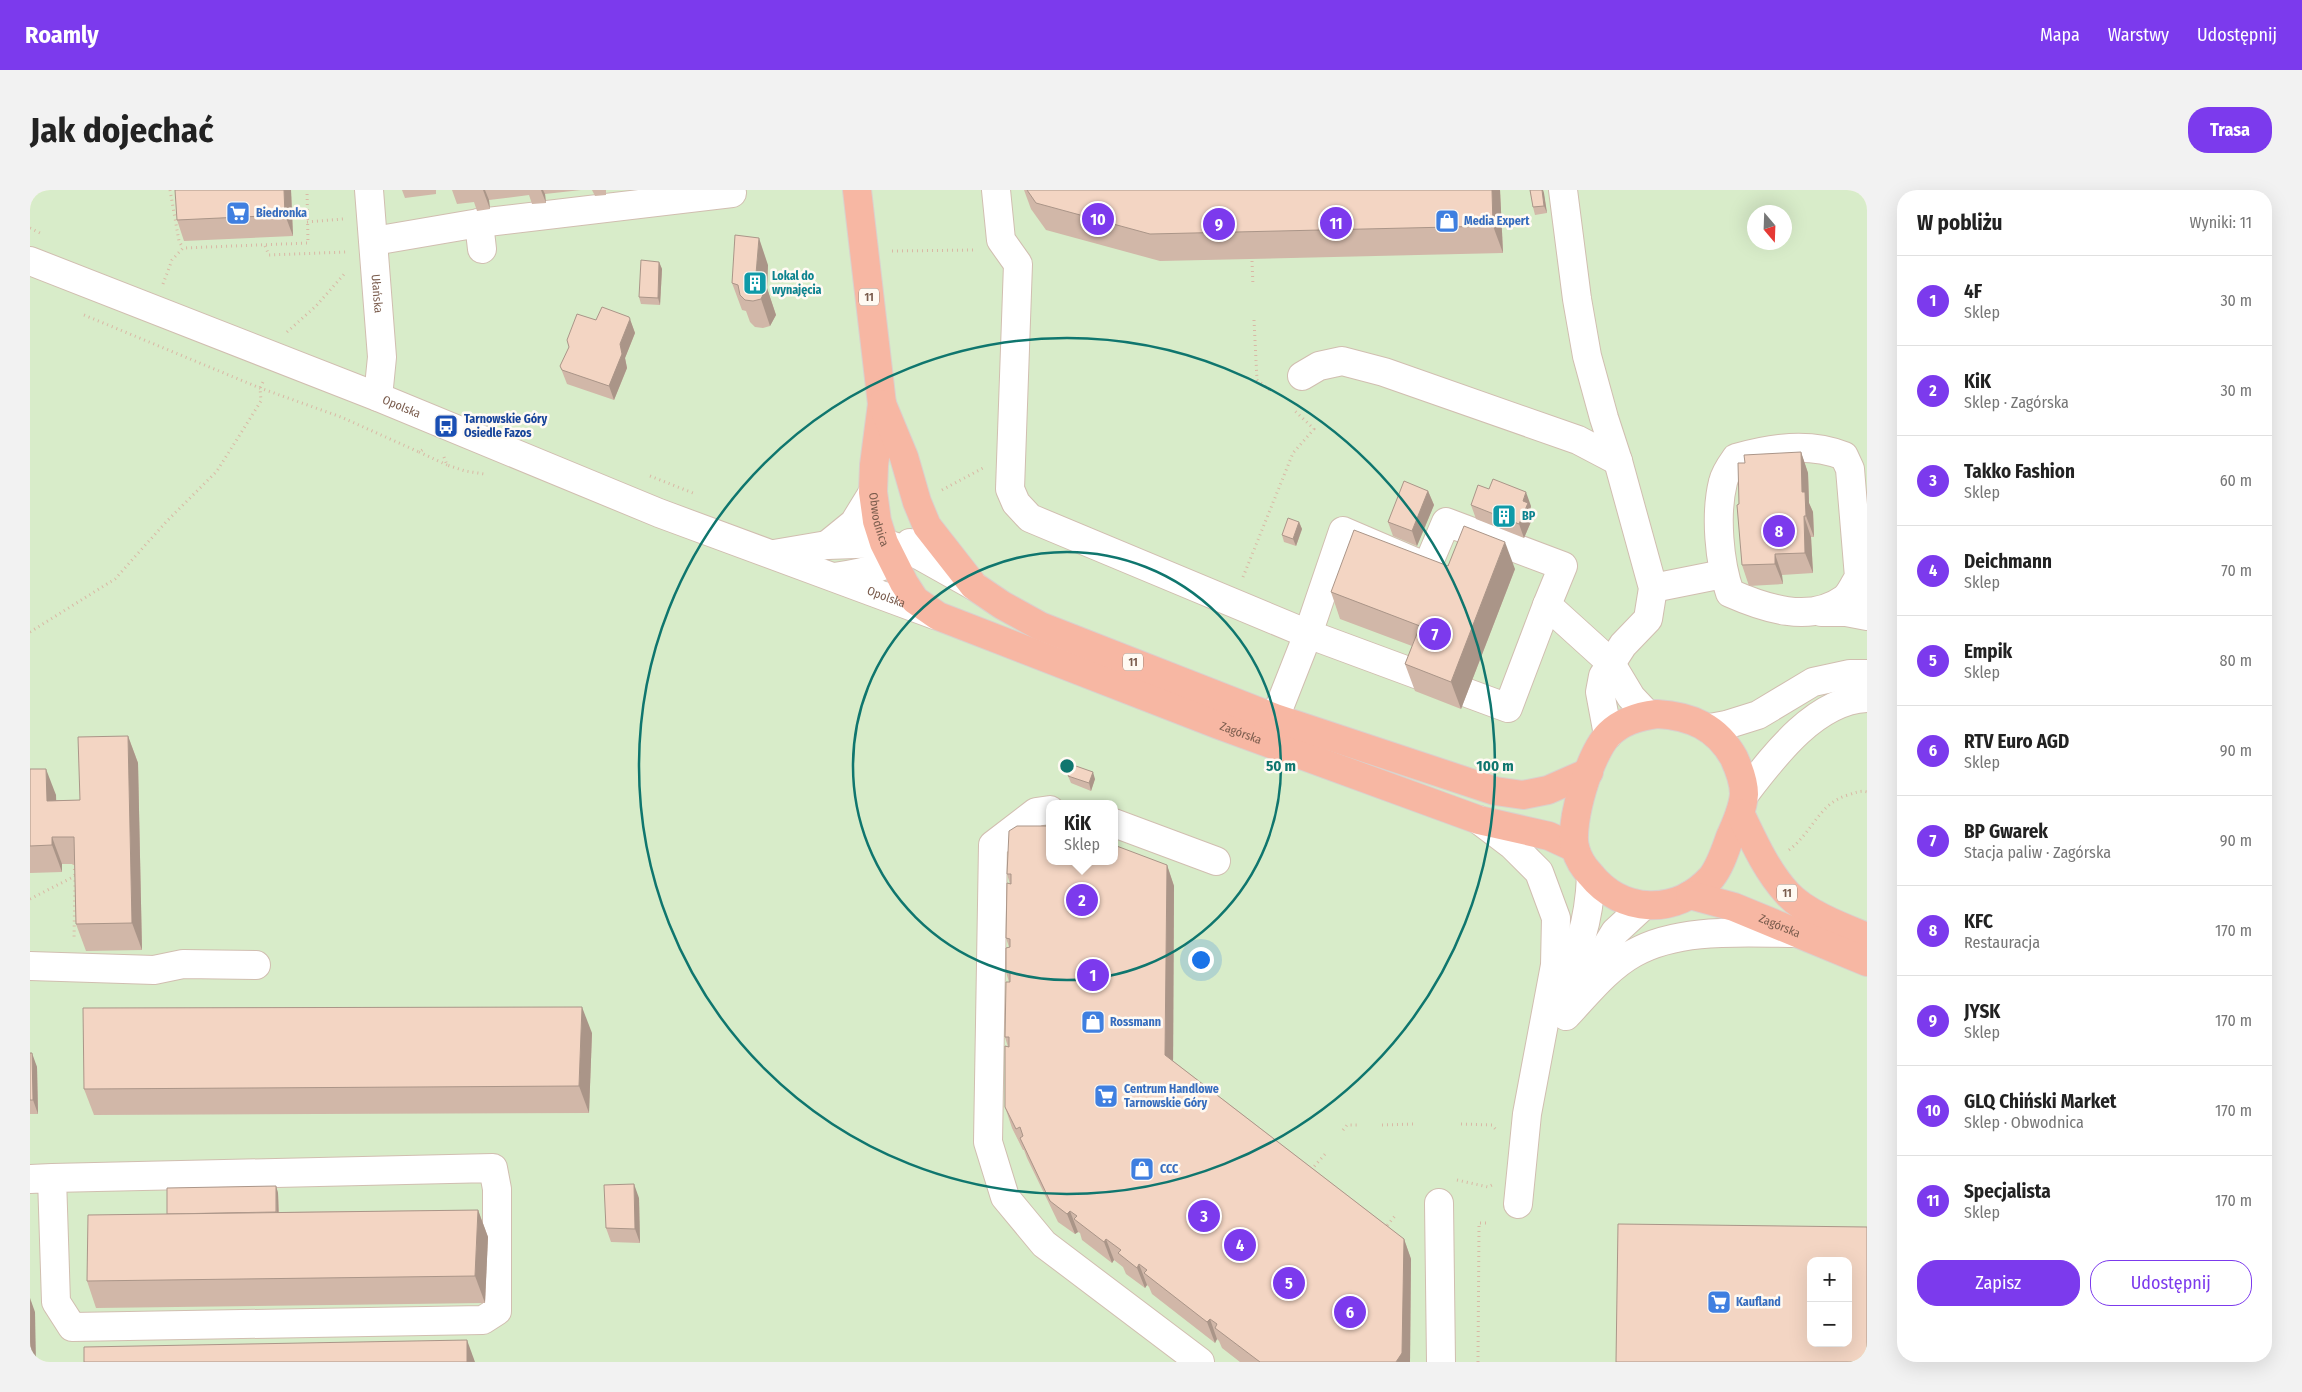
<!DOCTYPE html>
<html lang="pl">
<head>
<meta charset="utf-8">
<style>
	:root { --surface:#fff; --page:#f2f2f2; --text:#222; --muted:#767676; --line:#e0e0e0; --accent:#7c3aed }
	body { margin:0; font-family:"Fira Sans Condensed",sans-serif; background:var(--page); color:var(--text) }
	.controls { position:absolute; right:15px; bottom:15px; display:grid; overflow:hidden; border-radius:10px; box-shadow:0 5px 20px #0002 }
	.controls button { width:45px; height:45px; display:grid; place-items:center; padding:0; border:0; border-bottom:1px solid var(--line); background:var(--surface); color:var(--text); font:25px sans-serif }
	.compass { position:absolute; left:1717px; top:15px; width:45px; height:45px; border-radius:50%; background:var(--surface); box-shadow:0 5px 20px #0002; rotate:161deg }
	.you { position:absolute; left:1170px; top:769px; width:18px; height:18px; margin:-12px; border:4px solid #fff; border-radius:50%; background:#1a73e8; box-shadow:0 0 0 8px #1a73e833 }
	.badge { display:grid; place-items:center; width:32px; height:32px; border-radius:50%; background:var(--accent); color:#fff; font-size:16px; font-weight:700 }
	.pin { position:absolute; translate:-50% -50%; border:2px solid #fff; box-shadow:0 1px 5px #0006 }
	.popup { position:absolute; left:1016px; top:610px; width:72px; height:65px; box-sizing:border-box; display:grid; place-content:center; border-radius:10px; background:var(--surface); filter:drop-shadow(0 1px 4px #0005); font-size:16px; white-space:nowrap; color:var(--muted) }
	.popup b { font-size:19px; color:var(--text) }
	.popup::after { content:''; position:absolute; left:50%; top:100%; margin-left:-10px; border:10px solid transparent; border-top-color:var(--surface) }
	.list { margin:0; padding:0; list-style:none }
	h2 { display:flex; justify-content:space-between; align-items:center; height:65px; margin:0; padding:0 20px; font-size:21px }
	h2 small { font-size:16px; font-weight:400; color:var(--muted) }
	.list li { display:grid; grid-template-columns:32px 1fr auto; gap:15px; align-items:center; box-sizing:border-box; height:90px; padding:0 20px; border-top:1px solid var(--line) }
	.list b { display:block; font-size:19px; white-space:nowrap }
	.list p { margin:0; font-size:16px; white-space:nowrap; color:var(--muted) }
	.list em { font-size:16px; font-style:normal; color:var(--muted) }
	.actions { display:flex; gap:10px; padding:15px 20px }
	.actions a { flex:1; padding:11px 0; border:1px solid var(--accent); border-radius:20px; text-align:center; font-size:18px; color:var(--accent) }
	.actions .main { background:var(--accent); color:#fff }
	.map { position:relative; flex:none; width:1837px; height:1172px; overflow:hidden; border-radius:20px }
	header { display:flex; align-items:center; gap:30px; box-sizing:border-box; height:70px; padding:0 25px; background:var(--accent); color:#fff }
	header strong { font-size:24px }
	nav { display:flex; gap:28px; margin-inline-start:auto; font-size:18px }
	.intro { display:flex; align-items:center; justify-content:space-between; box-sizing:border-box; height:120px; padding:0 30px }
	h1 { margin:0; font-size:35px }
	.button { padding:12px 22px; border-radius:20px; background:var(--accent); color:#fff; font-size:18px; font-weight:700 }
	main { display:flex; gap:30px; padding:0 30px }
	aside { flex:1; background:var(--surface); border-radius:20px; box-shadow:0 5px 20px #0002 }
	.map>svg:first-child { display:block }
	.green { fill:#d8ecc9; fill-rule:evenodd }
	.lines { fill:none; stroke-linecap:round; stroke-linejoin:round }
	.minor-casing { stroke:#d1beb0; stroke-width:30 }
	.highway-casing { stroke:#dad1cd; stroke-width:30 }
	.path { stroke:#d9b8a5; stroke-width:3; stroke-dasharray:1 4; stroke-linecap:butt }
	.minor { stroke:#fff; stroke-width:28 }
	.highway { stroke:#f7b7a3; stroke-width:28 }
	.wall { fill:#d1b7a8 }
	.shaded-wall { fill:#aa9588 }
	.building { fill:#f3d5c3; stroke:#aa9588; fill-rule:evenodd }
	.ring { fill:none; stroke:#0f766e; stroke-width:2.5 }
	.labels { text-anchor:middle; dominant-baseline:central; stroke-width:5; stroke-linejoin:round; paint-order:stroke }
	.shield { fill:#fffaf3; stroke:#a28b7f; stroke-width:1 }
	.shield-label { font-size:11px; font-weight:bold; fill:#7a5c4d }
	.shop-label { font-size:12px; font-weight:bold; fill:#366cbe; stroke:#fffaf3; text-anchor:start }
	.culture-label { font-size:12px; font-weight:bold; fill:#0d838f; stroke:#fffaf3; text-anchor:start }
	.street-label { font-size:12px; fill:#7a5c4d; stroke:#fffaf3 }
	.transit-label { font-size:12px; font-weight:bold; fill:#164399; stroke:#fffaf3; text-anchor:start }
	.centre { fill:#0f766e; stroke:#fffaf3; stroke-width:2.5 }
	.ring-label { font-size:15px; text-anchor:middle; font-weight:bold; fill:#0f766e; stroke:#fffaf3; stroke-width:5; stroke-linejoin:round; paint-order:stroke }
</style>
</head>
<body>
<header>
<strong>Roamly</strong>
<nav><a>Mapa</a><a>Warstwy</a><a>Udostępnij</a></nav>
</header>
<div class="intro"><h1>Jak dojechać</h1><a class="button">Trasa</a></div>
<main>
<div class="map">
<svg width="1837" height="1172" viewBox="0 0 1837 1172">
	<rect width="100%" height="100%" fill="#fdf6ec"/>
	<path class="green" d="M0 0H1837V1172H0ZM1724 22H1754V52H1724ZM1020 614H1084V671H1020ZM1781 1071H1818V1153H1781Z"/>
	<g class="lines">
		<g class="minor-casing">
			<g id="minor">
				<path id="s1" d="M339 0 352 167 348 207"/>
				<polyline points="966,0 971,50 988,74 980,299 986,313 1000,328 1278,444 1478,518 1517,415"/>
				<polyline points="1533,0 1547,109 1557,166 1574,228 1588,271 1623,398 1618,429 1593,455 1573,486 1570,502 1578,545"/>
				<polyline points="449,33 452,59"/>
				<polyline points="344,51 449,33 702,3 701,0"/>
				<path id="s2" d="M0 71 348 207 629 323 905 425"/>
				<polyline points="1272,186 1289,176 1312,171 1354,182 1548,250 1588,271"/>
				<polyline points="797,355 824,333 843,302"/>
				<polyline points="744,364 797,355 854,353 887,364 944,396"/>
				<path d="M804 387C832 383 863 379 880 353"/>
				<path d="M1829 387C1825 393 1820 405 1814 409 1780 434 1734 418 1700 403 1689 372 1685 324 1693 292 1695 283 1701 275 1706 268 1741 258 1779 252 1814 266L1820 279 1829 387 1837 401"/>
				<polyline points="1623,398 1693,384"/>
				<polyline points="1791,422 1816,422 1837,426"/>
				<polyline points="1245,528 1278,444 1313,341 1397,377 1416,332 1533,376 1517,415 1580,472 1601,507 1618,525"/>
				<polyline points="1680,538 1696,535 1728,525 1783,492 1820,484 1837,484"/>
				<path d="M1714 605C1743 567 1785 510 1837 508"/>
				<polyline points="1020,620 1006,622 963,655 958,952 975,1007 1014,1054 1170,1172"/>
				<polyline points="1449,630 1482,655 1509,682 1526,728 1525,775 1497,924 1488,1014"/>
				<polyline points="1084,633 1186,671"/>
				<polyline points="0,776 124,780 153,774 226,775"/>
				<polyline points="1552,796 1585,742 1612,717"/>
				<path d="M1527 803C1549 760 1559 734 1561 686"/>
				<path d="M1536 826C1557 804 1577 778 1604 763 1650 737 1715 743 1766 743"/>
				<polyline points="0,989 22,988 463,978 467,999 467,1121 453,1130 42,1137 26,1112 22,988"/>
				<polyline points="1409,1013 1411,1172"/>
			</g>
		</g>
		<g class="highway-casing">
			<g id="highway">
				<path id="s3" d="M827 0 852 214 844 275 843 302 847 331 854 353 874 393 885 410 908 426 1189 535 1449 630 1519 646 1545 658"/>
				<polyline points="852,214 874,267 887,312 897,336 944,396 972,415 1010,436 1245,528 1465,601 1493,605 1518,600 1559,582"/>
				<path d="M1627 524C1661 526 1687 537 1704 568 1709 579 1714 592 1714 604 1713 619 1706 634 1700 647 1695 661 1690 677 1681 688 1646 726 1592 724 1560 684 1553 677 1548 668 1545 658 1539 632 1560 563 1579 544 1591 532 1610 526 1627 524Z"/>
				<path d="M1710 623C1723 650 1736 680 1757 703 1775 723 1812 737 1837 747"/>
				<path id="s4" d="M1660 705 1704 717 1837 772"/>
			</g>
		</g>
		<g class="path">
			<polyline points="140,0 149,51 153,58"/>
			<polyline points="277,32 313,29"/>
			<polyline points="0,38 10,43"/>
			<polyline points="235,56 239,65 316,62"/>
			<polyline points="862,61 945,60"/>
			<polyline points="1222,71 1223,96"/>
			<polyline points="133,94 142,70 153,58 278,53 277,0"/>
			<polyline points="54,125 230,198 311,227 389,262 394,259"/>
			<polyline points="1224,130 1227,190 1240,200"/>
			<polyline points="257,142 286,116 316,82"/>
			<polyline points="389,262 417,275"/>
			<polyline points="414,267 417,275 435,281 454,284"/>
			<polyline points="620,286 663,303"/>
			<polyline points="912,300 953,278"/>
			<polyline points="1213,387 1263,263 1284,239 1265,221"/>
			<polyline points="0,442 85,389 136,332 187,281 231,211 230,198 233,192"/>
			<path d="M1759 660C1782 643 1789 613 1818 605 1825 603 1830 600 1837 602"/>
			<polyline points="44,674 45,686"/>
			<polyline points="0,709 45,686 44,750"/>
			<polyline points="1431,934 1462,935 1467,941"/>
			<polyline points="1352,935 1385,934"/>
			<polyline points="1313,940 1317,935 1330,935"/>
			<polyline points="1281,980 1297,962"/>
			<polyline points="1427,990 1458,997 1462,995"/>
			<polyline points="1354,1039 1365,1026"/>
			<polyline points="1448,1172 1449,1033 1457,1033"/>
		</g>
		<use href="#minor" class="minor"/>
		<use href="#highway" class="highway"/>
	</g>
	<g class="wall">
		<polygon points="261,0 263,46 154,51 147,30"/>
		<polygon points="372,0 406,0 406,4 375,8"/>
		<polygon points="422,0 551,0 515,4 516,13 502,14 499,5 459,10 460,19 447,21 444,12 427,14"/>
		<polygon points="562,0 576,0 576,5 565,6"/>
		<polygon points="994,0 1470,0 1473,63 1130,71 1016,40 1001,19"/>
		<polygon points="1500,0 1513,0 1517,23 1505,25 1503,17"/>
		<polygon points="629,72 632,79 630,115 611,114 609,107"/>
		<polygon points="738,75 737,98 746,125 740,136 733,138 725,137 720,132 716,121 712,120 702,93"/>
		<polygon points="599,127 605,143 595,168 597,178 584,210 537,194 530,176"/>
		<polygon points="1771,262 1778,283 1779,313 1783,322 1784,347 1781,347 1783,383 1752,385 1753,394 1719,396 1712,375 1709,314 1715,273"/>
		<polygon points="1398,301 1404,315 1387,356 1363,346 1358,332"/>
		<polygon points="1441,315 1501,316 1500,320 1503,327 1494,348 1446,329"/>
		<polygon points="1269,332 1272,339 1266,356 1254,352 1252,345"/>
		<polygon points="1418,376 1485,379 1431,519 1385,501 1375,474 1382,456 1310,429 1301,402"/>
		<polygon points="98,546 108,573 112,760 56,761 46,734 45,674 32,674 32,682 0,683 0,579 26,605 26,610 50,610"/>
		<polygon points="1038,586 1065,589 1061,601 1041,593"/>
		<polygon points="1137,675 1144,696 1143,871 1374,1049 1381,1069 1380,1172 1210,1172 1192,1158 1189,1151 1187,1149 1185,1153 1122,1104 1119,1097 1117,1095 1115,1098 1096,1084 1093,1077 1084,1070 1082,1073 1052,1050 1050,1043 1048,1042 1045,1044 1028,1032 997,968 994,960 993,960 982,938 975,917 978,857 975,847 979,792 976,782 979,757 976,748 980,694 977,684"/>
		<polygon points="562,843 559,923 64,925 54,899"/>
		<polygon points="0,863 7,877 8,924 0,924"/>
		<polygon points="246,996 248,1003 249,1022 448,1020 458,1047 455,1113 66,1118 57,1091"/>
		<polygon points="609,1008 610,1053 581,1052 576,1038"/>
	</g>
	<g class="shaded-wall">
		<polygon points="254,0 261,0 263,46 255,25"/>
		<polygon points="453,0 455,0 459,10 460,19"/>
		<polygon points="511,0 513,0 515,4 516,13"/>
		<polygon points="1462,0 1470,0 1473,63 1463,36"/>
		<polygon points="1512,0 1513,0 1514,3 1517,23 1514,16"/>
		<polygon points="729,48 738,75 737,98 746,125 740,136 731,109 726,84"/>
		<polygon points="629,72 632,79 630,115 628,108"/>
		<polygon points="600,129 605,143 595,168 597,178 584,210 579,196 590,154"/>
		<polygon points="1771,262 1778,283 1779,313 1783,322 1784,347 1776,326 1772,302"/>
		<polygon points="1398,301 1404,315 1387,356 1382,341"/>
		<polygon points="1496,302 1501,316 1500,320 1503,327 1494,348 1489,334 1493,311"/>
		<polygon points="1774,326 1781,347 1783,383 1775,363"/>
		<polygon points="1269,332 1272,339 1266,356 1263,349"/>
		<polygon points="1475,352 1485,379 1431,519 1421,492"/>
		<polygon points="1745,364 1752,385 1753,394 1745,374"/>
		<polygon points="98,546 108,573 112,760 102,733"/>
		<polygon points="16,579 26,605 27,637 17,611"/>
		<polygon points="1063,582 1065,589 1061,601 1059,593"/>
		<polygon points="22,647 32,674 32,682 22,655"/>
		<polygon points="1137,675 1144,696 1143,886 1135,865"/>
		<polygon points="552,817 562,843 559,923 549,896"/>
		<polygon points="2,863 7,877 8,924 3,910"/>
		<polygon points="604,994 609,1008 610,1053 605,1039"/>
		<polygon points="246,996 248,1003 249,1044 247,1037"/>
		<polygon points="448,1020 458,1047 455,1113 445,1086"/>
		<polygon points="1040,1021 1048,1042 1045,1044 1037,1024"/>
		<polygon points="1076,1049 1084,1070 1082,1073 1074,1052"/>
		<polygon points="1374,1049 1381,1069 1380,1172 1366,1172"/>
		<polygon points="1109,1074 1117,1095 1115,1098 1107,1078"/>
		<polygon points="0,1108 5,1122 6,1172 1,1172"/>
		<polygon points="1180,1129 1187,1149 1185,1153 1177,1132"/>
		<polygon points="437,1150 445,1172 437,1172"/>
	</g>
	<g class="building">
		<polygon points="145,0 254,0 255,25 147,30"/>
		<polygon points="997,0 1462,0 1463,36 1120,44 1006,13"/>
		<polygon points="1500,0 1512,0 1514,16 1503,17"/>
		<polygon points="705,45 729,48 726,84 733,88 736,98 731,109 723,111 715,110 710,105 708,95 702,93"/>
		<polygon points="611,70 629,72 628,108 609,107"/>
		<polygon points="572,117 599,127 600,129 590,154 592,164 579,196 532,180 530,176 539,157 537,150 547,124 566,130"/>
		<polygon points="1771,262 1772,302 1775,302 1776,326 1774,326 1775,363 1745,364 1745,374 1712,375 1707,315 1709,314 1708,273 1715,273 1714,265"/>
		<polygon points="1463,289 1496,302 1493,311 1498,313 1489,334 1441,315 1448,295 1459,299"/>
		<polygon points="1374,291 1398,301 1382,341 1358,332"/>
		<polygon points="1258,328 1269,332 1263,349 1252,345"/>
		<polygon points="1434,336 1475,352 1421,492 1375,474 1390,436 1301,402 1324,340 1418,376"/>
		<polygon points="98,546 102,733 46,734 44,647 22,647 22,655 0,656 0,579 16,579 17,611 50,610 48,547"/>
		<polygon points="1043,575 1063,582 1059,593 1038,586"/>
		<polygon points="987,636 1020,636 1020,671 1084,671 1084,655 1137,675 1135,865 1374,1049 1372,1163 1366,1172 1230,1172 1185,1138 1187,1134 1180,1129 1177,1132 1114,1083 1117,1080 1109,1074 1107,1078 1088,1063 1091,1060 1076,1049 1074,1052 1044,1029 1047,1026 1040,1021 1037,1024 1020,1011 990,948 993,946 990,937 986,939 975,917 975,856 979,857 979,847 975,847 976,792 980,792 980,782 976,782 976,758 980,757 980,749 976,748 977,693 981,694 981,684 977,684 979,641"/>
		<polygon points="552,817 549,896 54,899 53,818"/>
		<polygon points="0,863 2,863 3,910 0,910"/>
		<polygon points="604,994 605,1039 576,1038 574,995"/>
		<polygon points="246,996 246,1022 137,1024 137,998"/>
		<polygon points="448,1020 445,1086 57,1091 58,1025"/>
		<path d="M1588 1034 1837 1037V1172H1586ZM1781 1071H1818V1153H1781Z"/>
		<polygon points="0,1112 1,1172 0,1172"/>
		<polygon points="437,1150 437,1172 54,1172 54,1157"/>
	</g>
	<g class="ring">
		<circle cx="1037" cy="576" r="214"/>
		<circle cx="1037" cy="576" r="428"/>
	</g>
	<defs>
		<g id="supermarket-square" transform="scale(1.25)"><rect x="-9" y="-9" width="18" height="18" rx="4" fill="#3f7fe0" stroke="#fffaf3"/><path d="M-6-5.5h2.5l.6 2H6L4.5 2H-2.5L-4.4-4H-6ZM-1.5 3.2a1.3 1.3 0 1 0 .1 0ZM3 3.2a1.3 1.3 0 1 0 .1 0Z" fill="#fff"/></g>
		<g id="shop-square" transform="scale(1.25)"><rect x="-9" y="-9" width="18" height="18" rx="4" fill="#3f7fe0" stroke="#fffaf3"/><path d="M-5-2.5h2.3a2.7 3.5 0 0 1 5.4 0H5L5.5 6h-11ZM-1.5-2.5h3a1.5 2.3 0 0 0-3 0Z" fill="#fff"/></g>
		<g id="building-square" transform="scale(1.25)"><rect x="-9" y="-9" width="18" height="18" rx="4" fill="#0f9aa8" stroke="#fffaf3"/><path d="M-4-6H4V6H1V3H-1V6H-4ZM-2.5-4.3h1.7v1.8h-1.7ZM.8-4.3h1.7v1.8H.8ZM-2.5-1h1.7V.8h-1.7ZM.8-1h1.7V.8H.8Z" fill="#fff"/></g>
		<g id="bus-square" transform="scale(1.25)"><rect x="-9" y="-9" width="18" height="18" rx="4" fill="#1a4fb4" stroke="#fffaf3"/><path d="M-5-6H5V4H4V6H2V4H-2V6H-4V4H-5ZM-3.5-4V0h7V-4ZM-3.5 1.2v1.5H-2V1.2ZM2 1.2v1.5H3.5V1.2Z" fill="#fff"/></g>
	</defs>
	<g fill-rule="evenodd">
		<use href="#supermarket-square" x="208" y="23"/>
		<use href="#shop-square" x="1417" y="31"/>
		<use href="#building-square" x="725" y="93"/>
		<use href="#bus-square" x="416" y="236"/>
		<use href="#building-square" x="1474" y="326"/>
		<use href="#shop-square" x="1063" y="832"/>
		<use href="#supermarket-square" x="1076" y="906"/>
		<use href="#shop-square" x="1112" y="979"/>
		<use href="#supermarket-square" x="1689" y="1112"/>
	</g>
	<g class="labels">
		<g class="shield">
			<rect x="829" y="98.5" width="20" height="17" rx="4"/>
			<rect x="1093" y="463.5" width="20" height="17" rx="4"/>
			<rect x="1747" y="694.5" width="20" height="17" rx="4"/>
		</g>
		<g class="shield-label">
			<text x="839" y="107">11</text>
			<text x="1103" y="472">11</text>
			<text x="1757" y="703">11</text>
		</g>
		<g class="shop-label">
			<text x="226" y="23">Biedronka</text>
			<text x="1434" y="31">Media Expert</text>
			<text x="1080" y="832">Rossmann</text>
			<text x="1094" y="899">Centrum Handlowe<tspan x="1094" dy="14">Tarnowskie Góry</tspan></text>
			<text x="1130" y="979">CCC</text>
			<text x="1706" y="1112">Kaufland</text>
		</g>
		<g class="culture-label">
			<text x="742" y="86">Lokal do<tspan x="742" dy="14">wynajęcia</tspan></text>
			<text x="1492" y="326">BP</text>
		</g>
		<g class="street-label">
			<text stroke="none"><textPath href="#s1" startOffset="104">Ułańska</textPath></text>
			<text stroke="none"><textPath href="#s2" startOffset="399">Opolska</textPath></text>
			<text stroke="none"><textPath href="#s3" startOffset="332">Obwodnica</textPath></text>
			<text stroke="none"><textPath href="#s2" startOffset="920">Opolska</textPath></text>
			<text stroke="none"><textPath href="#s3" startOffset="774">Zagórska</textPath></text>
			<text stroke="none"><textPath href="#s4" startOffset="95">Zagórska</textPath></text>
		</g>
		<g class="transit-label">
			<text x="434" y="229">Tarnowskie Góry<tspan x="434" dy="14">Osiedle Fazos</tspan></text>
		</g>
	</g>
	<circle cx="1037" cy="576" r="8" class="centre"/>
	<g class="ring-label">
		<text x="1251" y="581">50 m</text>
		<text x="1465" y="581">100 m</text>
	</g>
</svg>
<div class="controls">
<button>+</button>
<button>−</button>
</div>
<svg class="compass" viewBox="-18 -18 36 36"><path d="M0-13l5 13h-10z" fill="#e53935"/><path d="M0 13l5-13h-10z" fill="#767676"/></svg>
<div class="you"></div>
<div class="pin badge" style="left:1063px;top:785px">1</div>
<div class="pin badge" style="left:1052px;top:710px">2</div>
<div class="popup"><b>KiK</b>Sklep</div>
<div class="pin badge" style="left:1174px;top:1026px">3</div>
<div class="pin badge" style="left:1210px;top:1055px">4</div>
<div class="pin badge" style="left:1259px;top:1093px">5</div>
<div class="pin badge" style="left:1320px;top:1122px">6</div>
<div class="pin badge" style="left:1405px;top:444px">7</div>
<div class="pin badge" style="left:1749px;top:341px">8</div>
<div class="pin badge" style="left:1189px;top:34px">9</div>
<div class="pin badge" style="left:1068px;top:29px">10</div>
<div class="pin badge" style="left:1306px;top:33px">11</div>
</div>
<aside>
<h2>W pobliżu<small>Wyniki: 11</small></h2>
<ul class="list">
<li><span class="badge">1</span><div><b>4F</b><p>Sklep</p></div><em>30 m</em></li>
<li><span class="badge">2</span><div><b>KiK</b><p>Sklep · Zagórska</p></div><em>30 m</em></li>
<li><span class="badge">3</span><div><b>Takko Fashion</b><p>Sklep</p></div><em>60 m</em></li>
<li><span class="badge">4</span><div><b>Deichmann</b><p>Sklep</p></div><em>70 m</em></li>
<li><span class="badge">5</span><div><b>Empik</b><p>Sklep</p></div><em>80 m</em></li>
<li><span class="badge">6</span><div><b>RTV Euro AGD</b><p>Sklep</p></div><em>90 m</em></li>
<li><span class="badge">7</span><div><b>BP Gwarek</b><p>Stacja paliw · Zagórska</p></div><em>90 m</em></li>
<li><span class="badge">8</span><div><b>KFC</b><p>Restauracja</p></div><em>170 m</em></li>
<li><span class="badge">9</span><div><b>JYSK</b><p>Sklep</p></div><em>170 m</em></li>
<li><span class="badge">10</span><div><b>GLQ Chiński Market</b><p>Sklep · Obwodnica</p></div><em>170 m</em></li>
<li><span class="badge">11</span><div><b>Specjalista</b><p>Sklep</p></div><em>170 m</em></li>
</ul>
<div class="actions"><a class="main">Zapisz</a><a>Udostępnij</a></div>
</aside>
</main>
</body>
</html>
